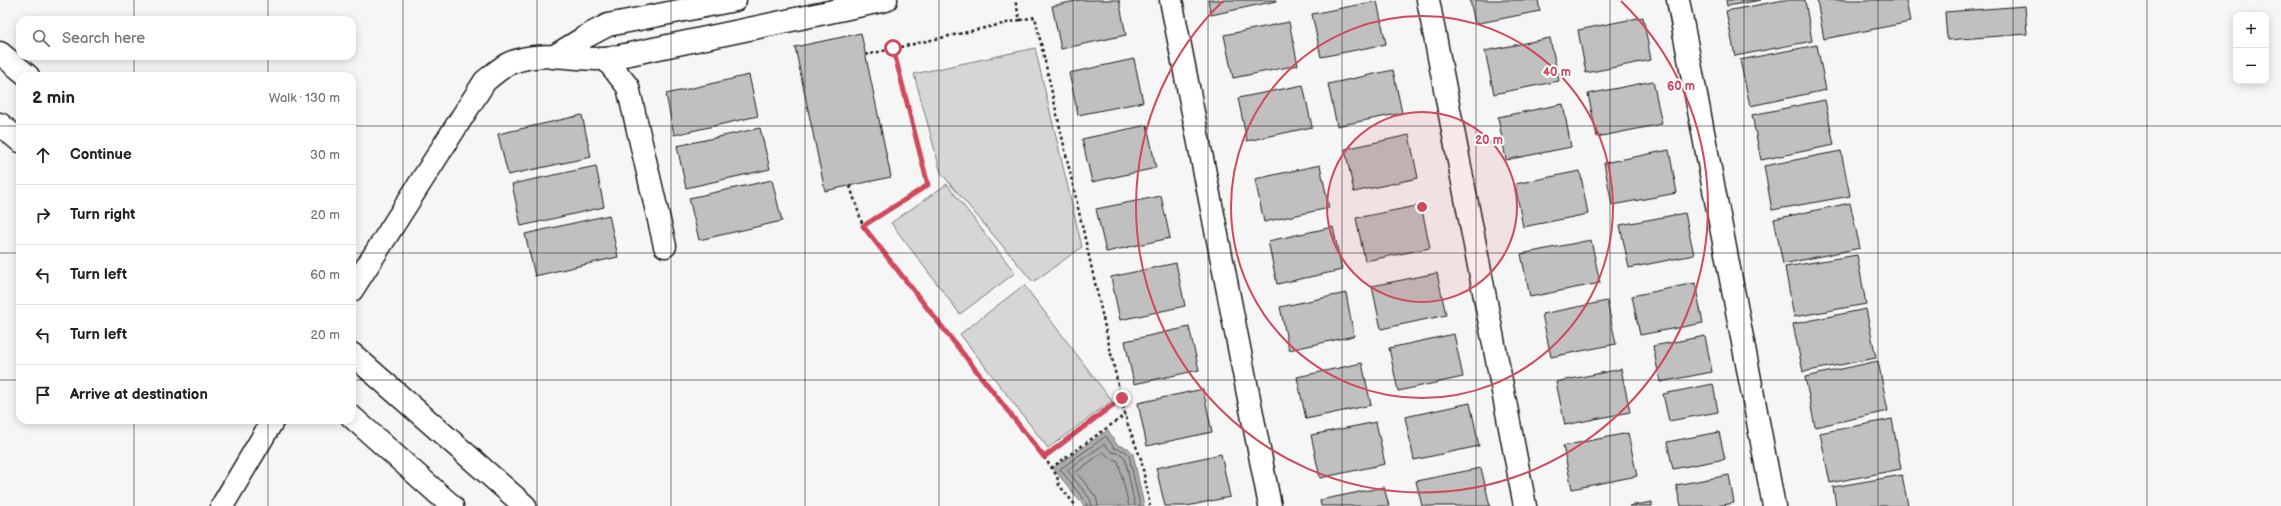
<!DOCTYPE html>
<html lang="en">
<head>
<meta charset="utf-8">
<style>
	:root { --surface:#fff; --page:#f6f6f6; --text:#222; --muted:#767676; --line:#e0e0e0 }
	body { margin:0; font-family:"Balsamiq Sans",sans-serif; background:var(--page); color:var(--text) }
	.controls { position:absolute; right:12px; top:12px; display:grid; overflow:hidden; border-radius:8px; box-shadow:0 2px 10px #0003 }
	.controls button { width:36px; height:36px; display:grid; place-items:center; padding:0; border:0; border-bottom:1px solid var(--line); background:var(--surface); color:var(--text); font:20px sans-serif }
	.stop { position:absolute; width:12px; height:12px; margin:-9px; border:3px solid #d1495b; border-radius:50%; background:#fff }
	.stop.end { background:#d1495b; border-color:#fff; box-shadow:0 1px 4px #0008 }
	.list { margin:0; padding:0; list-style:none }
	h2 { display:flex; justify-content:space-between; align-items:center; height:52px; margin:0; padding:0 16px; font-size:17px }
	h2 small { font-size:13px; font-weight:400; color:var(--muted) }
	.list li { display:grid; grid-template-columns:26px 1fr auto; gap:12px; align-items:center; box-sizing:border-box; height:60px; padding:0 16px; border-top:1px solid var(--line) }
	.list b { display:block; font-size:15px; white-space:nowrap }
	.list em { font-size:13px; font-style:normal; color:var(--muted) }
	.icon { flex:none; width:22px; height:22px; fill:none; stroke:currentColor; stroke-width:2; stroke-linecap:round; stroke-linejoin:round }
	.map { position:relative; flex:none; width:2281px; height:506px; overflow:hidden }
	.search { position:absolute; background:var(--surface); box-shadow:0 2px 10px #0003; left:16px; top:16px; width:340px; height:44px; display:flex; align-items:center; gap:10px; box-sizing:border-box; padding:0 14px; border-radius:12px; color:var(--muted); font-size:15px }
	.panel { position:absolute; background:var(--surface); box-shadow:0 2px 10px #0003; left:16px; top:72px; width:340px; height:352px; border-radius:12px }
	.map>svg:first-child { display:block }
	.green { fill:#d6d6d6; stroke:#797979 }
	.water { fill:#acacac; stroke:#727272 }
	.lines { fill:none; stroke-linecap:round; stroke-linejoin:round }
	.shore { stroke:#565656; stroke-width:1 }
	.building { fill:#c0c0c0; stroke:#1c1c1c }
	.minor-casing { stroke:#1c1c1c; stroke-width:25 }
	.path { stroke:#1c1c1c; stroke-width:2.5; stroke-dasharray:3 3; stroke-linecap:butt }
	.minor { stroke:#fff; stroke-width:22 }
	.route { stroke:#d1495b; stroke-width:5 }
	.grid { fill:none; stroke:#1c1c1c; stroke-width:1; stroke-opacity:0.55 }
	.ring { fill:none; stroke:#d1495b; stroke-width:2 }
	.centre { fill:#d1495b; stroke:#fff; stroke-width:2 }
	.ring-label { font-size:12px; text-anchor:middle; font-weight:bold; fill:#d1495b; stroke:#fff; stroke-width:4; stroke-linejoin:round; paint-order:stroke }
</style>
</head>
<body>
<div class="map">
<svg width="2281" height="506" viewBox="0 0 2281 506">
	<rect width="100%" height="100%" fill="#f6f6f6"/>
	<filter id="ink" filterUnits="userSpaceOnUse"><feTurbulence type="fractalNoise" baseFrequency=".025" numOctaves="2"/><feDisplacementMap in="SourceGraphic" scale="8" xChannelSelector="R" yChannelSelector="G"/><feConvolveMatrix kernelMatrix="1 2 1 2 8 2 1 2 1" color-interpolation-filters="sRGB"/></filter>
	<g filter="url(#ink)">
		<g class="green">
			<polygon points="1035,48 1082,247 1033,282 941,173 914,74"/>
			<polygon points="947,184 1015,273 960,314 891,223"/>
			<polygon points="1024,285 1112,401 1048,448 960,334"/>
		</g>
		<polygon class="water" points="1108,430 1117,445 1128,448 1133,454 1144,506 1084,506 1053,468"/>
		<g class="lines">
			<g class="shore">
				<polyline points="1087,506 1086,502 1060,469 1106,436 1114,448 1125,451 1129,455 1140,506"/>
				<polyline points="1092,506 1090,499 1067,470 1104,444 1112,452 1121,454 1125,458 1135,506"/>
				<polyline points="1098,506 1096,497 1076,472 1103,452 1110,458 1118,461 1129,506"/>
			</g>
		</g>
		<g class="building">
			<polygon points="1080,0 1119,0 1126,35 1061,49 1052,6"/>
			<polygon points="1208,0 1276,0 1276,1 1211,15"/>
			<polygon points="1470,0 1538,0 1540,11 1475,24"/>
			<polygon points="1726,0 1761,0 1727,6"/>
			<polygon points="1784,0 1805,0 1812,41 1735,56 1726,11"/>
			<polygon points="1817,0 1906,0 1910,22 1824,39"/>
			<polygon points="1377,1 1386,44 1321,57 1312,14"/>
			<polygon points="2025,6 2027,34 1947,40 1945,12"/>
			<polygon points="1643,17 1651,60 1586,73 1578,30"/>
			<polygon points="1289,22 1298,65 1233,78 1224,35"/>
			<polygon points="861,33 891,177 825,191 795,47"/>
			<polygon points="1550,38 1559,81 1494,94 1485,51"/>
			<polygon points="1817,45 1826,90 1750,106 1740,60"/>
			<polygon points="1134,59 1143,102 1078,115 1069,73"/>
			<polygon points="1393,70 1402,113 1337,126 1328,84"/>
			<polygon points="749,75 758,116 674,135 666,94"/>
			<polygon points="1653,81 1662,124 1597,137 1588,94"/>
			<polygon points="1303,85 1312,127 1247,141 1238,98"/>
			<polygon points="1825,100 1834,145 1761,160 1752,115"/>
			<polygon points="1563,104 1571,147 1506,160 1498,117"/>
			<polygon points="582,115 591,157 508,175 498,134"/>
			<polygon points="1147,125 1156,168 1092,182 1082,139"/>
			<polygon points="760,128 770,169 686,188 677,146"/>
			<polygon points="1409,135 1418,178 1354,192 1345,149"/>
			<polygon points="1669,150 1677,193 1612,205 1604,163"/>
			<polygon points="1841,151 1850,196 1772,210 1764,166"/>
			<polygon points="1320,165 1329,208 1264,222 1255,179"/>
			<polygon points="596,166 604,207 521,226 512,184"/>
			<polygon points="1580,171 1588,214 1523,227 1515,184"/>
			<polygon points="772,180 782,221 699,240 689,198"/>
			<polygon points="1161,196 1170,238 1106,252 1096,209"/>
			<polygon points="1850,203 1860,248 1783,264 1774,219"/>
			<polygon points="1421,205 1430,248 1365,261 1356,218"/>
			<polygon points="1685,213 1694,255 1629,268 1620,225"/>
			<polygon points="609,215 618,257 535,276 525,234"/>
			<polygon points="1333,227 1342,270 1277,284 1268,241"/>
			<polygon points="1591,240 1600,283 1530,297 1521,254"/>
			<polygon points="1857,255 1866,304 1794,317 1785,267"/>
			<polygon points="1176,263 1185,306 1120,320 1111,277"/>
			<polygon points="1437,273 1446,315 1381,329 1372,286"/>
			<polygon points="1695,283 1703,323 1640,335 1632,296"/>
			<polygon points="1346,293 1354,336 1289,350 1280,307"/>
			<polygon points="1607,301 1616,344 1551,357 1542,314"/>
			<polygon points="1866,309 1876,358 1803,372 1793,324"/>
			<polygon points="1189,327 1199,370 1134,384 1125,341"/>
			<polygon points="1454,334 1463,377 1398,391 1389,348"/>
			<polygon points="1705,336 1712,372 1660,382 1653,346"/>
			<polygon points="1878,361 1888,411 1815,427 1805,377"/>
			<polygon points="1362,363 1371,405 1306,419 1297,377"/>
			<polygon points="1621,369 1630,412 1565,425 1556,382"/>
			<polygon points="1713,384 1718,412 1669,421 1663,394"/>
			<polygon points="1203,389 1212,432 1147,446 1138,403"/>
			<polygon points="1470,403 1479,446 1414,460 1405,417"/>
			<polygon points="1892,419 1901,469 1830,483 1820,433"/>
			<polygon points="1376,422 1385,464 1320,478 1311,435"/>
			<polygon points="1719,432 1725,459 1673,469 1667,442"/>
			<polygon points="1628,433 1637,476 1572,489 1563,446"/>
			<polygon points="1221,454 1230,497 1187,506 1165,506 1156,468"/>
			<polygon points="1481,468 1490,506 1422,506 1416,481"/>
			<polygon points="1729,475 1734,503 1717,506 1681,506 1676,485"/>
			<polygon points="1902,475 1908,506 1836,506 1833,487"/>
			<polygon points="1384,487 1389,506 1321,506 1320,500"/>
			<polygon points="1652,502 1652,506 1629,506"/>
		</g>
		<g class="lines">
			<g class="minor-casing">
				<g id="minor">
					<polyline points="1171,0 1270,506"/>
					<polyline points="1428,0 1525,506"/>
					<polyline points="1678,0 1774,506"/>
					<polyline points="0,53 28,76"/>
					<polyline points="553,57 587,36 608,25 735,0"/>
					<polyline points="606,59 628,87 665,246"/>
					<polyline points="0,124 20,141"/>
					<path d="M352 290 485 81C493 75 501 67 510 63 540 50 574 60 606 59L886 0"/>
					<polyline points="352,354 525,506"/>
					<polyline points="352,417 452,506"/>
					<polyline points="222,506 273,420"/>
				</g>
			</g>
			<g class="path">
				<polyline points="1020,20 1035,17 1121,398 1128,425 1141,459 1150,506"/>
				<polyline points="865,55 1020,20 1015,0"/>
				<polyline points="850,186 863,226 928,185 893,49"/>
				<polyline points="863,226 1044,457 1121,398"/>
				<polyline points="1044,457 1057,476 1059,485 1076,506"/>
				<polyline points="1051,468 1125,415"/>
			</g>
			<use href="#minor" class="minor"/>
		</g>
	</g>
	<g class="lines" filter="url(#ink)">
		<polyline class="route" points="893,48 928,185 863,226 1044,457 1122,398"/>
	</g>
	<path class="grid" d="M134 0V20M268 0V20M403 0V506M537 0V506M671 0V506M805 0V506M939 0V506M1073 0V506M1208 0V506M1342 0V506M1476 0V506M1610 0V506M1744 0V506M1878 0V506M2013 0V506M2147 0V506M134 56V76M268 56V76M0 126H20M352 126H2281M0 253H20M352 253H2281M0 380H20M352 380H2281M134 420V506M268 420V506"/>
	<circle cx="1422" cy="207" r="95" fill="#d1495b" fill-opacity=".12"/>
	<g class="ring">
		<circle cx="1422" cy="207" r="95"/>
		<circle cx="1422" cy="207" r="191"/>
		<path d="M1621 1A286 286 0 1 1 1223 1"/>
	</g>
	<circle cx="1422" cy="207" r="6" class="centre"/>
	<g class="ring-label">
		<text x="1557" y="76">40 m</text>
		<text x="1681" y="90">60 m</text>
		<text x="1489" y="144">20 m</text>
	</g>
</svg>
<div class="controls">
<button>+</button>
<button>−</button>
</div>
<div class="stop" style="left:893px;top:48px"></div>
<div class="stop end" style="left:1122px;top:398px"></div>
<div class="search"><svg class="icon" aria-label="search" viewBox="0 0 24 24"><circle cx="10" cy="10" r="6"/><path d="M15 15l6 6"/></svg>Search here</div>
<section class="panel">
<h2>2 min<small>Walk · 130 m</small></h2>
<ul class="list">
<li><svg class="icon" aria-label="ahead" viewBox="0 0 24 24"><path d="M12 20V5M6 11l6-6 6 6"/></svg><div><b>Continue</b></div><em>30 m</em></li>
<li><svg class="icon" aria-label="right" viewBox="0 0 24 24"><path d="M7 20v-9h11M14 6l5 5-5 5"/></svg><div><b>Turn right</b></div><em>20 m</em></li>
<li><svg class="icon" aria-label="left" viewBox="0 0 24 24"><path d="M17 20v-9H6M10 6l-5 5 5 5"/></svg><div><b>Turn left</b></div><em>60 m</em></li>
<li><svg class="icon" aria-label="left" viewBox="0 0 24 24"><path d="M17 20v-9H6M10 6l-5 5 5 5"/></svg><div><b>Turn left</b></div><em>20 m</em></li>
<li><svg class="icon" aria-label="arrive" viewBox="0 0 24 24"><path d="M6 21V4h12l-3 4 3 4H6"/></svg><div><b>Arrive at destination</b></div></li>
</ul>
</section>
</div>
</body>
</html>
